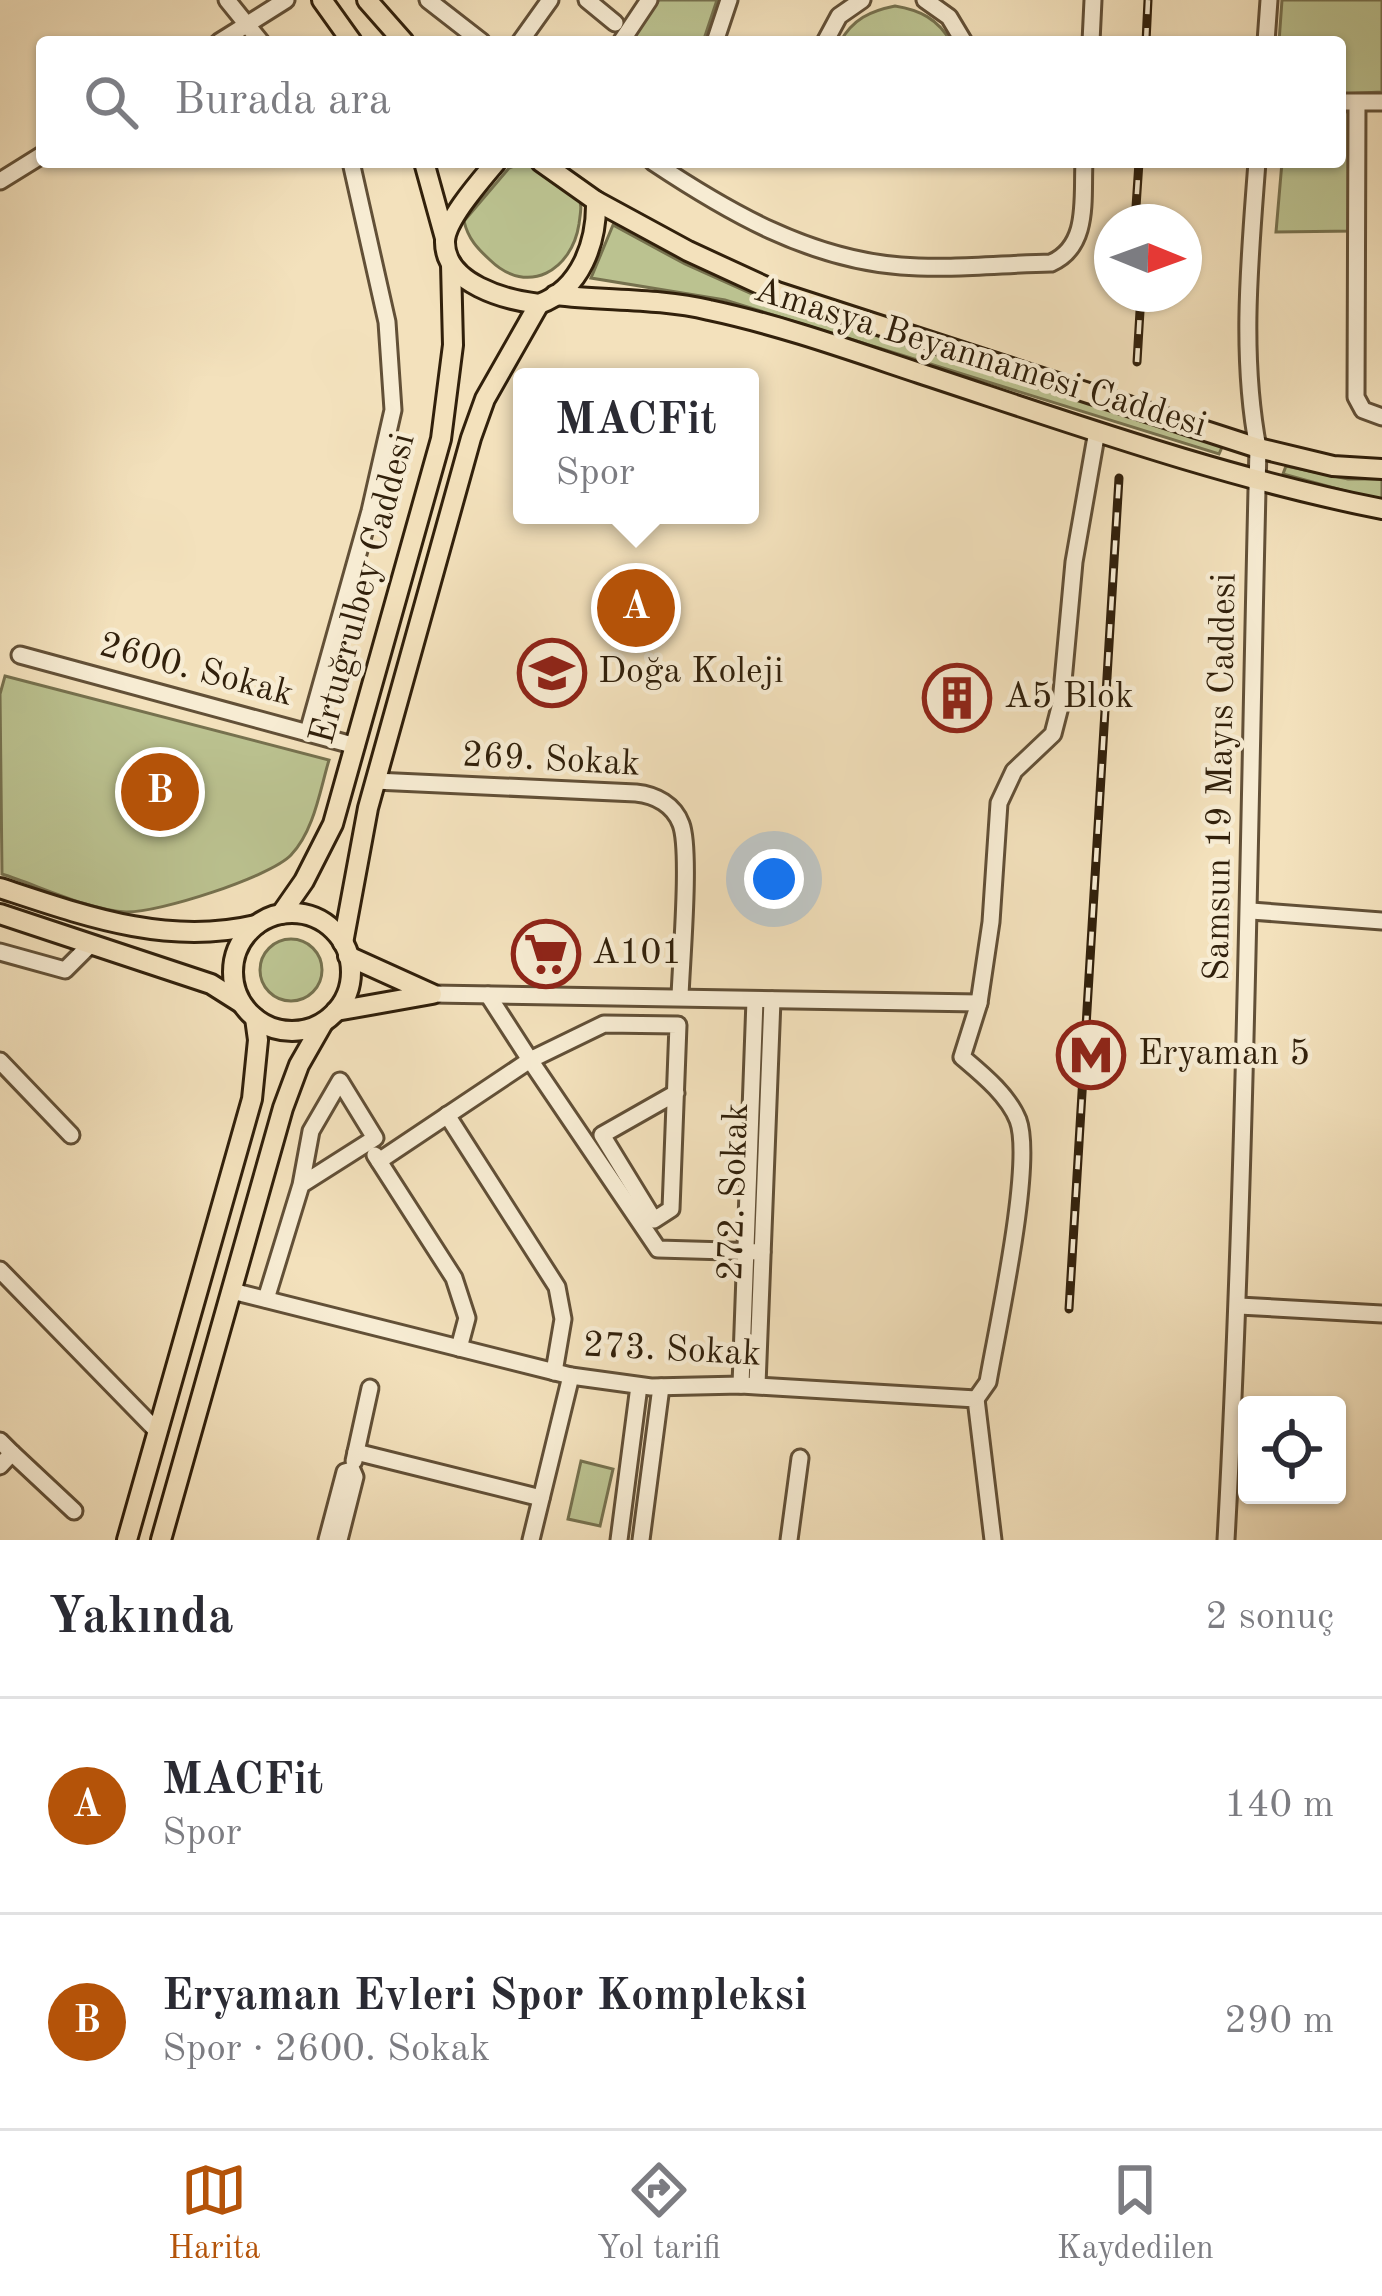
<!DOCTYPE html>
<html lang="tr">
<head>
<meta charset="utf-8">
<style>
	:root { --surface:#fff; --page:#f7f7f7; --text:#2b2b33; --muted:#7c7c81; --line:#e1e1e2; --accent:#b45309 }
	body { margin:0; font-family:"Old Standard TT",serif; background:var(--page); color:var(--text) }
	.controls { position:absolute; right:36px; bottom:36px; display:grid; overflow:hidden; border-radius:12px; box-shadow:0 3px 9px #0004 }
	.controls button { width:108px; height:108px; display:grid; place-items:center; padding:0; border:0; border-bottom:3px solid var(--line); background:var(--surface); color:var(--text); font:60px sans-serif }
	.compass { position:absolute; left:1094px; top:204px; width:108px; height:108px; border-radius:50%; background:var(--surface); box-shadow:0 3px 9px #0004; rotate:91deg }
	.you { position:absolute; left:774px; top:879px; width:42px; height:42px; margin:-30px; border:9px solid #fff; border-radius:50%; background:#1a73e8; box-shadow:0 0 0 18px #1a73e833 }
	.badge { display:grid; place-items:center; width:78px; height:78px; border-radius:50%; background:var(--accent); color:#fff; font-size:39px; font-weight:700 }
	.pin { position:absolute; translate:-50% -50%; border:6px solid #fff; box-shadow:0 3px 12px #0006 }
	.popup { position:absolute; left:513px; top:368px; width:246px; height:156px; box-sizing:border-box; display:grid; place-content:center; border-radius:12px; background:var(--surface); filter:drop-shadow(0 3px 9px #0005); font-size:39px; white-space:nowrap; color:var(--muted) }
	.popup b { font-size:45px; color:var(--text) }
	.popup::after { content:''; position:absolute; left:50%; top:100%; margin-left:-24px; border:24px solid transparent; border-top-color:var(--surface) }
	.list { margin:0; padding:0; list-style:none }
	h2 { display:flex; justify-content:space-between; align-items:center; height:156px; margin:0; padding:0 48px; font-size:51px }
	h2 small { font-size:39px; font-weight:400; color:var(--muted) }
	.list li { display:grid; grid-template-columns:78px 1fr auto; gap:36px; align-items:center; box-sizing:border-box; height:216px; padding:0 48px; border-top:3px solid var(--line) }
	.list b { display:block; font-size:45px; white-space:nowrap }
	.list p { margin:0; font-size:39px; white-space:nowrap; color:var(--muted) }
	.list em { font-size:39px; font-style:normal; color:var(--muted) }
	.icon { flex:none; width:66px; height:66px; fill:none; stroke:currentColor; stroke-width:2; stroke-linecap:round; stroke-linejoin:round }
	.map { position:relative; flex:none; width:1382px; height:1540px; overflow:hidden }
	.search { position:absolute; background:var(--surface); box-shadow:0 3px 9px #0004; left:36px; right:36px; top:36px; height:132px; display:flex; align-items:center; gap:30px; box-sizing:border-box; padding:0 42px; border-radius:12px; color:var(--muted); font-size:45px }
	.sheet { height:588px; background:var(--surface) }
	nav { display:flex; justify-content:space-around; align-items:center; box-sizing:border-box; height:168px; border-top:3px solid var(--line); background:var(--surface); font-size:33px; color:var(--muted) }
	nav a { display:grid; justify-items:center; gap:6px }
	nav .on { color:var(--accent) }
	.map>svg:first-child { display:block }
	.green { fill:#bbc290; stroke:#76714e; stroke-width:3 }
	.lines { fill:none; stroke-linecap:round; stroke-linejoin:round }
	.minor-casing { stroke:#625037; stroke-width:21 }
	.major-casing { stroke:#31200b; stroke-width:24 }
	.minor { stroke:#f7ecd3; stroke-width:15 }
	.major { stroke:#f3e1bc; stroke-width:18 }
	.rail-casing { stroke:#31200b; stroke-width:9 }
	.rail { stroke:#f7ecd3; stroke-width:4.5; stroke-dasharray:14; stroke-linecap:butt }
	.labels { text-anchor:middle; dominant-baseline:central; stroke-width:9; stroke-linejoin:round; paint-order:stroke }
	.street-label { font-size:36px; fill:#31200b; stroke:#f7ecd3 }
	.poi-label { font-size:36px; fill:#31200b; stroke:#f7ecd3; text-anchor:start }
</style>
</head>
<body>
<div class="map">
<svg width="1382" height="1540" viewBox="0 0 1382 1540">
	<rect width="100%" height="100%" fill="#f3e1bc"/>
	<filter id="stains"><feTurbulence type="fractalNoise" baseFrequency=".00167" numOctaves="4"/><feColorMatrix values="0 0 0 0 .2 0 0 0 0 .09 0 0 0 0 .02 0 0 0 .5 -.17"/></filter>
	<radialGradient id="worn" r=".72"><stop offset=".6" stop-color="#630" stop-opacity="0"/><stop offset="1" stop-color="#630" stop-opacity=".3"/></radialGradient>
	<g class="green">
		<polygon points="659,0 717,0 703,42 629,42"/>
		<polygon points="1282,0 1382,0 1382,92 1340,94 1340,42 1279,42"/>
		<path d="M895 6C920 10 938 19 951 42H840C853 19 870 11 895 6Z"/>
		<polygon points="1340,112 1351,112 1354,231 1276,232 1282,162 1340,162"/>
		<path d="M521 163C535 165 543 171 555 179 562 184 573 189 578 196 583 204 580 215 579 224 572 270 528 297 490 260 478 249 468 239 464 221L509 168Z"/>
		<polygon points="613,225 685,264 770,302 1223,445 1219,454 725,300 591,278"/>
		<polygon points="1286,466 1348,479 1382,479 1382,501 1283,474"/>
		<path d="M5 676 329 760C320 790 314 831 291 855 270 877 158 913 126 912 91 911 37 885 2 874L0 694Z"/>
		<circle cx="291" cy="970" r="31"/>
		<polygon points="581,1461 613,1469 600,1526 568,1519"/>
	</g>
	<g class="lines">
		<g class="minor-casing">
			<g id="minor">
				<polyline points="227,0 261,42"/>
				<polyline points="428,0 482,42"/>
				<polyline points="587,0 615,23"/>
				<polyline points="925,0 949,17 964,42"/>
				<polyline points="219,42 286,0"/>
				<polyline points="520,42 550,0"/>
				<polyline points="621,42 649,0"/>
				<polyline points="715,42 729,0"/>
				<polyline points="825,42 839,16 862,0"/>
				<polyline points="1091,42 1093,0"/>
				<polyline points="1266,42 1269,0"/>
				<polyline points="1340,102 1382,102"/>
				<polyline points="1357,103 1356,397 1363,410 1382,417"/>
				<path d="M653 162C728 212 809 259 901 266 950 270 1002 264 1051 263 1090 246 1082 198 1084 162"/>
				<polyline points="0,181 42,155"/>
				<polyline points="20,655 356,746"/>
				<polyline points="308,732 370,511 393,410 387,322 351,162"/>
				<path d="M375 781 636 793C656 795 674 805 681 824 691 850 681 963 680 997"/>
				<polyline points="1251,911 1382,921"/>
				<polyline points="0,952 65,970 91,944"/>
				<polyline points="432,994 979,1003"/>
				<polyline points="488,995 530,1060 604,1024 678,1025 671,1209 654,1220 602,1135 676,1093"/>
				<polyline points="0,1061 71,1135"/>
				<polyline points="447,1115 557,1287 563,1319 554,1372"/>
				<polyline points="375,1155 454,1278 467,1318 459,1348"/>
				<polyline points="379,1161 530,1060 658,1249 762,1252"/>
				<polyline points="0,1270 158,1432"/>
				<polyline points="232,1291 571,1376 651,1387 741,1385 976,1399 993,1540"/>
				<polyline points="266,1299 301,1185 375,1138 340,1081 311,1131 301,1185"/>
				<polyline points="1239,1306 1382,1314"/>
				<polyline points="741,1385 755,1000"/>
				<polyline points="757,1385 772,1000"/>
				<path d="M976 1399 988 1382C997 1329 1034 1163 1018 1120 1008 1095 982 1074 962 1057L979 1003 991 922 999 803 1014 771 1053 734 1061 703 1074 562 1097 431"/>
				<polyline points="0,1441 12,1453 0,1466"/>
				<polyline points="356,1452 541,1498"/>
				<polyline points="12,1453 74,1511"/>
				<polyline points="354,1461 370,1388"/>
				<polyline points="327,1540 345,1472 352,1470 355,1477 339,1540"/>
				<polyline points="531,1540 571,1376"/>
				<polyline points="619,1540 639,1386"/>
				<polyline points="641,1540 661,1387"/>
				<polyline points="789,1540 800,1458"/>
				<path d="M1226 1540C1246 1176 1249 812 1258 448 1240 354 1250 257 1257 162"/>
			</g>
		</g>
		<g class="major-casing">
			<g id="major">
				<polyline points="322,0 352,42"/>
				<polyline points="367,0 404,42"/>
				<polyline points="424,162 445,238"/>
				<path d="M496 162C482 179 446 219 445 241 444 284 506 300 539 304 581 289 597 242 596 201L541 162"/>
				<polyline points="596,201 688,251 777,292 1258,448 1333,466 1382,469"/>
				<path d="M555 295C607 301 658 298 709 310 780 325 850 350 919 373 1071 423 1225 478 1382 509"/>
				<path d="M0 888C85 916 167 946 256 925"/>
				<circle cx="292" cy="972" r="59"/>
				<polyline points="0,914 211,984 241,1003"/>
				<polyline points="281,914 304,881 333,824 441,439 453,345 451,264"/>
				<polyline points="343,943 368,808 471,438 485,399 539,304"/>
				<polyline points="336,1011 432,994 348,956"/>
				<polyline points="127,1540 252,1099 258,1040 255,1018"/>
				<polyline points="161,1540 283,1108 299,1065 323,1023"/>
			</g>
		</g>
		<use href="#minor" class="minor"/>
		<use href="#major" class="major"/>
		<g class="rail-casing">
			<g id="rail">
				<polyline points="1146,42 1148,0"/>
				<polyline points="1135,222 1139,162"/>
				<polyline points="1137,362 1141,294"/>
				<polyline points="1069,1309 1119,478"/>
			</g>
		</g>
		<use href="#rail" class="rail"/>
	</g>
	<defs>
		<g id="school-ring" transform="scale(3.45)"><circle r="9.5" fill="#f7ecd3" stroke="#8f2418" stroke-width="1.5"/><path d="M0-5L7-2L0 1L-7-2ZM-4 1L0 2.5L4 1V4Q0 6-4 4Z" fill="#8f2418"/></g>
		<g id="building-ring" transform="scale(3.45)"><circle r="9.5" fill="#f7ecd3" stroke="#8f2418" stroke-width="1.5"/><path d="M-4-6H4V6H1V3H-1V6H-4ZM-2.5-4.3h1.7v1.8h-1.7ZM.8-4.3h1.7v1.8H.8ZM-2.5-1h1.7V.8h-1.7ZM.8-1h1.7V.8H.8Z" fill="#8f2418"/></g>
		<g id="supermarket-ring" transform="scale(3.45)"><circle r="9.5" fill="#f7ecd3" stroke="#8f2418" stroke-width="1.5"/><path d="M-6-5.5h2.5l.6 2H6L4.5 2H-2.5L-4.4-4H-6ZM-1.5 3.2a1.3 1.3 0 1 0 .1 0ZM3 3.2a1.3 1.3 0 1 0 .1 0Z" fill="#8f2418"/></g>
		<g id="metro-ring" transform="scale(3.45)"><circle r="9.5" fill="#f7ecd3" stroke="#8f2418" stroke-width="1.5"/><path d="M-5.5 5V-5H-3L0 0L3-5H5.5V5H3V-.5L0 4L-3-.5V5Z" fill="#8f2418"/></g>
	</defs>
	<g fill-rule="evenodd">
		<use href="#school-ring" x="552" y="673"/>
		<use href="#building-ring" x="957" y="698"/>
		<use href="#supermarket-ring" x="546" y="954"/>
		<use href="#metro-ring" x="1091" y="1055"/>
	</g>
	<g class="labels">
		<g class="street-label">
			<text transform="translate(980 359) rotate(17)">Amasya Beyannamesi Caddesi</text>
			<text transform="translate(364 589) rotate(-75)">Ertuğrulbey Caddesi</text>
			<text transform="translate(196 671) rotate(15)">2600. Sokak</text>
			<text transform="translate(551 761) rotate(3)">269. Sokak</text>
			<text transform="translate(1222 777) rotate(-89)">Samsun 19 Mayıs Caddesi</text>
			<text transform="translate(735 1192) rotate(-88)">272. Sokak</text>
			<text transform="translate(672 1351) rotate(3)">273. Sokak</text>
		</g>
		<g class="poi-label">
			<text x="598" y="673">Doğa Koleji</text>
			<text x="1004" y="698">A5 Blok</text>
			<text x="592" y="954">A101</text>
			<text x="1138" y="1055">Eryaman 5</text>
		</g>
	</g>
	<rect width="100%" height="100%" filter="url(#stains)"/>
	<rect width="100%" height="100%" fill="url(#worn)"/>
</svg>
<div class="controls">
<button><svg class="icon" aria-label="locate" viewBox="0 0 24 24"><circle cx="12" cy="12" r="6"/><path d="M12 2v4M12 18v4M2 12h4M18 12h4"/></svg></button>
</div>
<svg class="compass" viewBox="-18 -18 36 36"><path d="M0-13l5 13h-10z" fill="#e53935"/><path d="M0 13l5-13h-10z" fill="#7c7c81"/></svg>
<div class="you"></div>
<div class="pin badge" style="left:636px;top:608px">A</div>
<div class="popup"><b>MACFit</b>Spor</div>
<div class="pin badge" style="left:160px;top:792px">B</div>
<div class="search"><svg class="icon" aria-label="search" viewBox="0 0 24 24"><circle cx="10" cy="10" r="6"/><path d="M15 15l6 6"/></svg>Burada ara</div>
</div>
<section class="sheet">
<h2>Yakında<small>2 sonuç</small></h2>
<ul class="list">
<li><span class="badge">A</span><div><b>MACFit</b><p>Spor</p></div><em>140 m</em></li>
<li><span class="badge">B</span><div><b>Eryaman Evleri Spor Kompleksi</b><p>Spor · 2600. Sokak</p></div><em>290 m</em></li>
</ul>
</section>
<nav>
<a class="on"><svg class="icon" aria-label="map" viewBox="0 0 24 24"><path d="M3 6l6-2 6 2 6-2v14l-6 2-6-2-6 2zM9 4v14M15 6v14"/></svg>Harita</a>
<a><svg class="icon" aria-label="directions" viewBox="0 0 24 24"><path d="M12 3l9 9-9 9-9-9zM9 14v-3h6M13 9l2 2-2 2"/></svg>Yol tarifi</a>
<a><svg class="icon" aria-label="saved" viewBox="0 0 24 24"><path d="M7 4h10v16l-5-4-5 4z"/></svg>Kaydedilen</a>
</nav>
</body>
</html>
